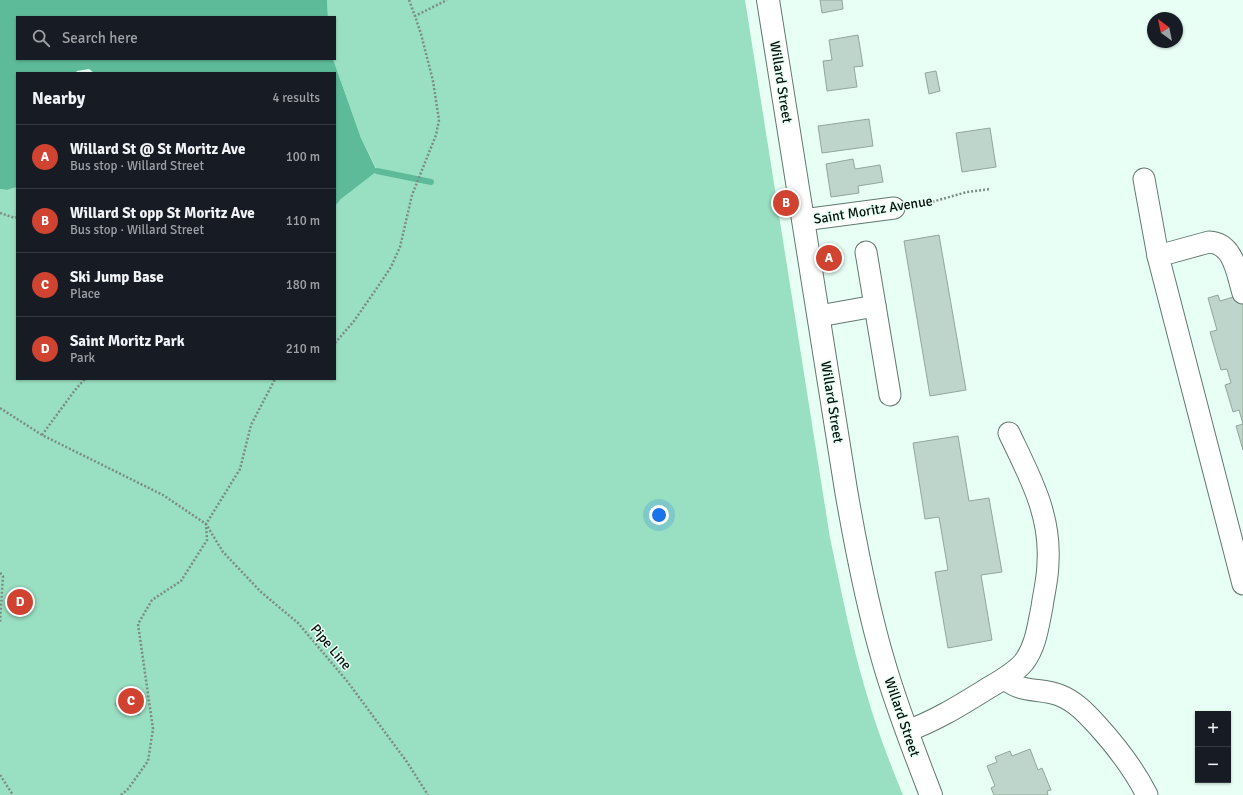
<!DOCTYPE html>
<html lang="en">
<head>
<meta charset="utf-8">
<style>
	:root { --surface:#171b24; --page:#242831; --text:#f1f3f6; --muted:#9ea1a6; --line:#363941; --accent:#cf4330 }
	body { margin:0; font-family:Signika,sans-serif; background:var(--page); color:var(--text) }
	.controls { position:absolute; right:12px; bottom:12px; display:grid; overflow:hidden; border-radius:0px; box-shadow:0 1px 3px #0004 }
	.controls button { width:36px; height:36px; display:grid; place-items:center; padding:0; border:0; border-bottom:1px solid var(--line); background:var(--surface); color:var(--text); font:20px sans-serif }
	.compass { position:absolute; left:1147px; top:12px; width:36px; height:36px; border-radius:50%; background:var(--surface); box-shadow:0 1px 3px #0004; rotate:327deg }
	.you { position:absolute; left:659px; top:515px; width:14px; height:14px; margin:-10px; border:3px solid #fff; border-radius:50%; background:#1a73e8; box-shadow:0 0 0 6px #1a73e833 }
	.badge { display:grid; place-items:center; width:26px; height:26px; border-radius:50%; background:var(--accent); color:#fff; font-size:13px; font-weight:700 }
	.pin { position:absolute; translate:-50% -50%; border:2px solid #fff; box-shadow:0 1px 4px #0006 }
	.list { margin:0; padding:0; list-style:none }
	h2 { display:flex; justify-content:space-between; align-items:center; height:52px; margin:0; padding:0 16px; font-size:17px }
	h2 small { font-size:13px; font-weight:400; color:var(--muted) }
	.list li { display:grid; grid-template-columns:26px 1fr auto; gap:12px; align-items:center; box-sizing:border-box; height:64px; padding:0 16px; border-top:1px solid var(--line) }
	.list b { display:block; font-size:15px; white-space:nowrap }
	.list p { margin:0; font-size:13px; white-space:nowrap; color:var(--muted) }
	.list em { font-size:13px; font-style:normal; color:var(--muted) }
	.icon { flex:none; width:22px; height:22px; fill:none; stroke:currentColor; stroke-width:2; stroke-linecap:round; stroke-linejoin:round }
	.map { position:relative; flex:none; width:1243px; height:795px; overflow:hidden }
	.search { position:absolute; background:var(--surface); box-shadow:0 1px 3px #0004; left:16px; top:16px; width:320px; height:44px; display:flex; align-items:center; gap:10px; box-sizing:border-box; padding:0 14px; border-radius:0px; color:var(--muted); font-size:15px }
	.panel { position:absolute; background:var(--surface); box-shadow:0 1px 3px #0004; left:16px; top:72px; width:320px; height:308px; border-radius:0px }
	.map>svg:first-child { display:block }
	.green { fill:#99dfc2 }
	.water { fill:#5dbb99 }
	.lines { fill:none; stroke-linecap:round; stroke-linejoin:round }
	.stream { stroke:#5dbb99; stroke-width:6 }
	.building { fill:#bdd5ca; stroke:#91a79d }
	.minor-casing { stroke:#63786f; stroke-width:23 }
	.major-casing { stroke:#63786f; stroke-width:24 }
	.path { stroke:#7c8c85; stroke-width:2.5; stroke-dasharray:2 2; stroke-linecap:butt }
	.minor { stroke:#fff; stroke-width:21 }
	.major { stroke:#fff; stroke-width:22 }
	.labels { text-anchor:middle; dominant-baseline:central; stroke-width:3; stroke-linejoin:round; paint-order:stroke }
	.street-label { font-size:14px; fill:#08100d; stroke:#e7fff4 }
</style>
</head>
<body>
<div class="map">
<svg width="1243" height="795" viewBox="0 0 1243 795">
	<rect width="100%" height="100%" fill="#e7fff4"/>
	<path class="green" d="M327 0H745L830 538C841 589 851 642 866 692 876 727 889 761 903 795H0V189L7 190 17 187V379H335V206L341 199 377 170 361 138 333 59H335V17H328Z"/>
	<polygon class="water" points="0,0 327,0 328,17 17,17 17,59 333,59 361,138 377,171 341,199 335,206 335,73 94,73 89,69 77,71 75,73 17,73 17,187 7,190 0,189"/>
	<g class="lines">
		<polyline class="stream" points="377,171 431,182"/>
	</g>
	<g class="building">
		<polygon points="820,0 842,0 843,9 822,13"/>
		<polygon points="858,35 863,66 854,67 857,87 827,91 823,61 832,60 829,40"/>
		<polygon points="936,71 940,91 929,94 925,73"/>
		<polygon points="869,119 873,146 822,153 818,126"/>
		<polygon points="990,128 996,167 962,172 956,133"/>
		<polygon points="853,159 855,169 880,165 883,182 858,186 859,193 831,197 826,164"/>
		<polygon points="939,235 966,390 930,396 904,241"/>
		<polygon points="1243,294 1243,450 1236,426 1243,424 1239,410 1233,412 1225,385 1231,383 1227,369 1221,370 1210,332 1217,330 1208,298 1218,295 1220,301"/>
		<polygon points="958,436 969,501 989,498 1002,572 981,575 992,640 948,648 935,572 948,570 939,517 925,519 913,443"/>
		<polygon points="122,688 146,697 139,715 115,705"/>
		<polygon points="1030,749 1038,770 1042,768 1051,790 1047,791 1048,795 994,795 991,788 995,786 987,766 997,762 995,757 1010,751 1012,756"/>
	</g>
	<g class="lines">
		<g class="minor-casing">
			<g id="minor">
				<polyline points="1144,179 1158,256 1243,584"/>
				<polyline points="803,220 894,208"/>
				<polyline points="866,252 890,395"/>
				<path d="M1158 256 1209 242C1234 243 1237 274 1243 293"/>
				<polyline points="819,316 875,306"/>
				<path d="M1005 678C1018 693 1041 688 1059 695 1075 701 1086 713 1097 725 1117 747 1134 769 1147 795"/>
				<path d="M907 731C935 721 959 706 985 690 998 682 1014 674 1024 662 1036 646 1038 626 1042 607 1044 592 1048 578 1048 562 1051 514 1029 475 1009 433"/>
			</g>
		</g>
		<g class="major-casing">
			<path id="major" d="M768 0 846 490C856 548 867 606 884 663 897 708 914 751 931 795"/>
		</g>
		<g class="path">
			<polyline points="409,0 415,16"/>
			<polyline points="913,206 928,203 967,192 990,189"/>
			<polyline points="0,213 15,218 17,217"/>
			<polyline points="335,343 354,321 379,285 391,267 400,247 412,195 436,135 439,120 433,81 421,34 415,16 447,0"/>
			<polyline points="0,408 42,435 163,495 206,524 223,552 261,592 298,623 347,681 407,762 428,795"/>
			<polyline points="42,435 75,390 85,379"/>
			<polyline points="0,573 3,576 0,622"/>
			<polyline points="0,775 13,795"/>
			<polyline points="121,795 128,789 148,761 153,729 138,624 152,600 181,581 207,540 206,524 240,469 251,425 275,379"/>
		</g>
		<use href="#minor" class="minor"/>
		<use href="#major" class="major"/>
	</g>
	<g class="labels">
		<g class="street-label">
			<text transform="translate(781 82) rotate(81)">Willard Street</text>
			<text transform="translate(873 210) rotate(-9)">Saint Moritz Avenue</text>
			<text transform="translate(832 402) rotate(81)">Willard Street</text>
			<text transform="translate(331 647) rotate(50)">Pipe Line</text>
			<text transform="translate(902 717) rotate(71)">Willard Street</text>
		</g>
	</g>
</svg>
<div class="controls">
<button>+</button>
<button>−</button>
</div>
<svg class="compass" viewBox="-18 -18 36 36"><path d="M0-13l5 13h-10z" fill="#e53935"/><path d="M0 13l5-13h-10z" fill="#9ea1a6"/></svg>
<div class="you"></div>
<div class="pin badge" style="left:829px;top:258px">A</div>
<div class="pin badge" style="left:786px;top:203px">B</div>
<div class="pin badge" style="left:131px;top:701px">C</div>
<div class="pin badge" style="left:20px;top:602px">D</div>
<div class="search"><svg class="icon" aria-label="search" viewBox="0 0 24 24"><circle cx="10" cy="10" r="6"/><path d="M15 15l6 6"/></svg>Search here</div>
<section class="panel">
<h2>Nearby<small>4 results</small></h2>
<ul class="list">
<li><span class="badge">A</span><div><b>Willard St @ St Moritz Ave</b><p>Bus stop · Willard Street</p></div><em>100 m</em></li>
<li><span class="badge">B</span><div><b>Willard St opp St Moritz Ave</b><p>Bus stop · Willard Street</p></div><em>110 m</em></li>
<li><span class="badge">C</span><div><b>Ski Jump Base</b><p>Place</p></div><em>180 m</em></li>
<li><span class="badge">D</span><div><b>Saint Moritz Park</b><p>Park</p></div><em>210 m</em></li>
</ul>
</section>
</div>
</body>
</html>
